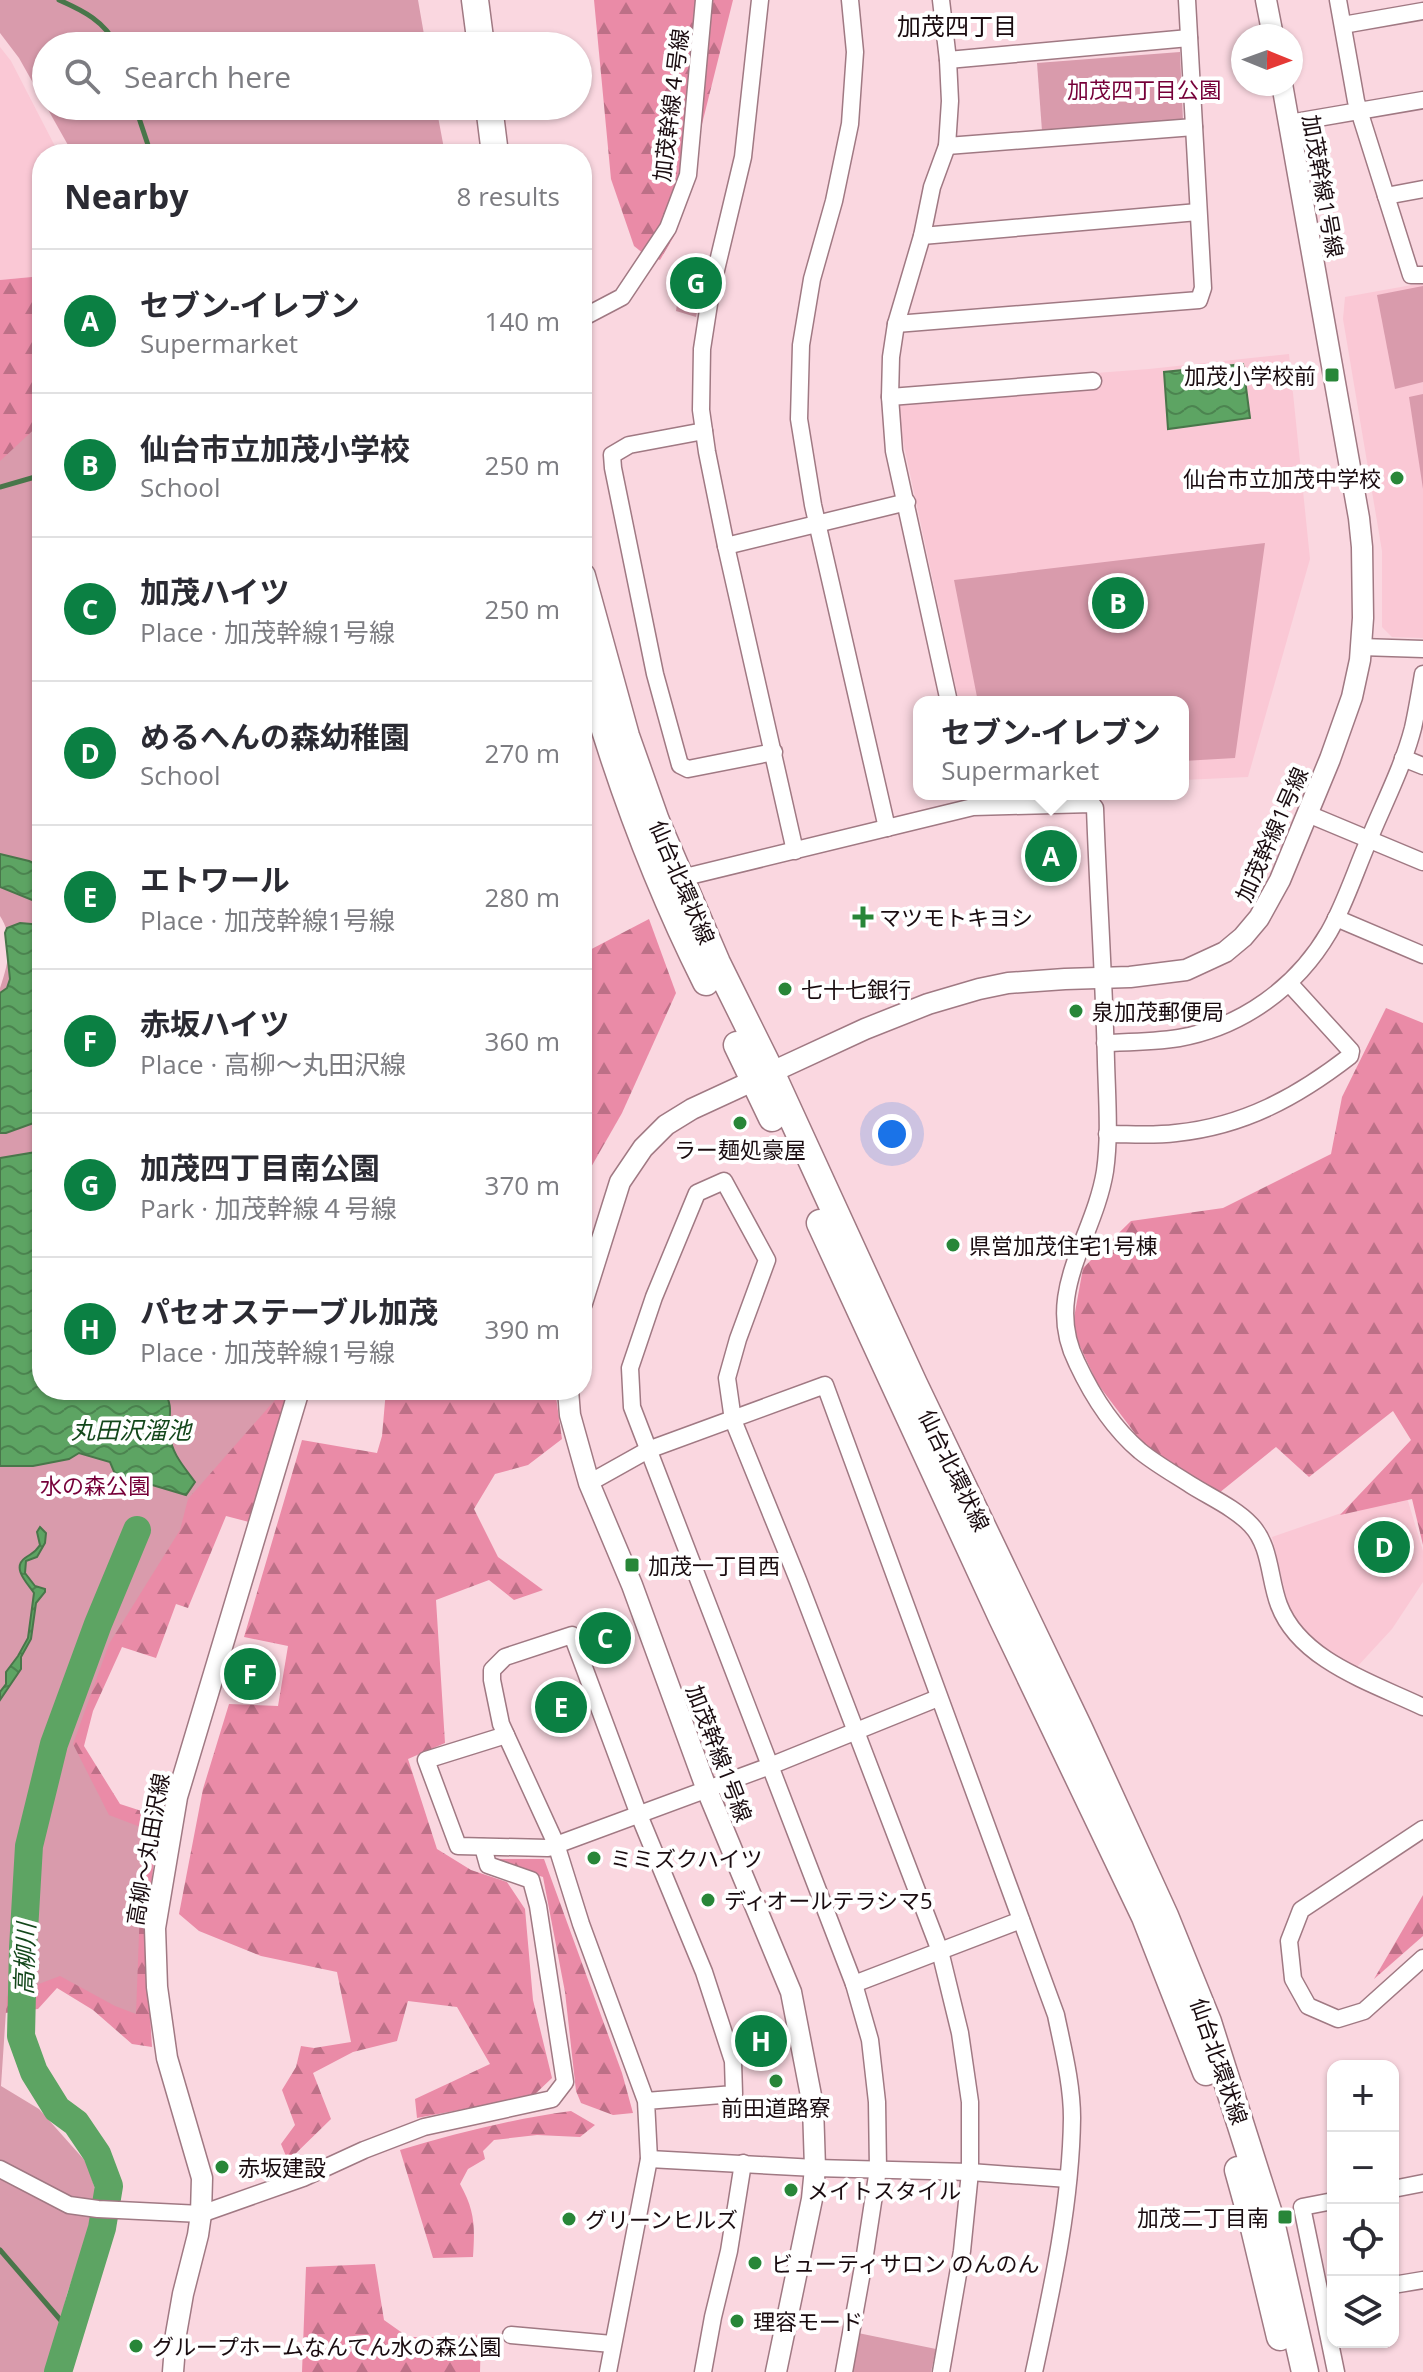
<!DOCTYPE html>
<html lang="en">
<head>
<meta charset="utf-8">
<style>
	:root { --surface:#fff; --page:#f2f2f3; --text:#2b2b33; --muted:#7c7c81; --line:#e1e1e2; --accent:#0b8043 }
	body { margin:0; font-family:"Open Sans","Noto Sans JP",sans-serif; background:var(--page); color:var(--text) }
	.controls { position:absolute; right:24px; bottom:24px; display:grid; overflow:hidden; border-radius:16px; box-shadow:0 2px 6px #0004 }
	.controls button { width:72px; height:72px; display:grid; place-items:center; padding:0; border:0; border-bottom:2px solid var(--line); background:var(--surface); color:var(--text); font:40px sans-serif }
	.compass { position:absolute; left:1231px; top:24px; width:72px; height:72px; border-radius:50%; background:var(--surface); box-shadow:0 2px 6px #0004; rotate:91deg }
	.you { position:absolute; left:892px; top:1134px; width:28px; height:28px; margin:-20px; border:6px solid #fff; border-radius:50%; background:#1a73e8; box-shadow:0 0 0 12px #1a73e833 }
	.badge { display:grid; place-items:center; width:52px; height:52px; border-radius:50%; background:var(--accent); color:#fff; font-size:26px; font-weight:700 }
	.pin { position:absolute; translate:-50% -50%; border:4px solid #fff; box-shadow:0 2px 8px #0006 }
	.popup { position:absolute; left:913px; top:696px; width:276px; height:104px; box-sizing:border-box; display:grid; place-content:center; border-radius:16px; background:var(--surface); filter:drop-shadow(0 2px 6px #0005); font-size:26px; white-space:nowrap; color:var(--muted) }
	.popup b { font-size:30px; color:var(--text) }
	.popup::after { content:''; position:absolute; left:50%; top:100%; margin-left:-16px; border:16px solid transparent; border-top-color:var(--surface) }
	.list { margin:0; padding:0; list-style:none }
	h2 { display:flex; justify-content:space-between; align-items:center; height:104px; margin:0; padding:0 32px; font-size:34px }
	h2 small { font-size:26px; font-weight:400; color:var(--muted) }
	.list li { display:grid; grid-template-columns:52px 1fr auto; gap:24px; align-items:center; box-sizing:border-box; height:144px; padding:0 32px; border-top:2px solid var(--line) }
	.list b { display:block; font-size:30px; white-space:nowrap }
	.list p { margin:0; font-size:26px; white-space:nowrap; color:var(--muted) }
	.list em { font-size:26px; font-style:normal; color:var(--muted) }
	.icon { flex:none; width:44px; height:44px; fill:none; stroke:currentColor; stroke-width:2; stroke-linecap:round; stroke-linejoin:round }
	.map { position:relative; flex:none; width:1423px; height:2372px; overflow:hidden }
	.search { position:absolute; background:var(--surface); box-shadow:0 2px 6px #0004; left:32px; top:32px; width:560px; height:88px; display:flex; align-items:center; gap:20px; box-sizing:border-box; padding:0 28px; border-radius:44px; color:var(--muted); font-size:30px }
	.panel { position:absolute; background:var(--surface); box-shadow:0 2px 6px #0004; left:32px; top:144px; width:560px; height:1256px; border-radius:32px }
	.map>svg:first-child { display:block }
	.built { fill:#fac8d5 }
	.forest { fill:url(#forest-firs) }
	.park { fill:#d99bac }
	.water { fill:url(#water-waves); stroke:#49764a; stroke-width:2 }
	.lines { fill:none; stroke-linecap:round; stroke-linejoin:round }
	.stream { stroke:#49764a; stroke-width:5 }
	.river { stroke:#5da463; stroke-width:28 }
	.minor-casing { stroke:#a07983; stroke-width:19 }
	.tertiary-casing { stroke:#a07983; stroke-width:23 }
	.primary-casing { stroke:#a07983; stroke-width:29 }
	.minor { stroke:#fff; stroke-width:16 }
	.tertiary { stroke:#fff; stroke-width:20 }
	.primary { stroke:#fff; stroke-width:26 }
	.poi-dot { fill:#288638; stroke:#fff; stroke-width:3 }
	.labels { text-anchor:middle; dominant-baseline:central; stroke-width:8; stroke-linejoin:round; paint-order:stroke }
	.park-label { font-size:22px; fill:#760039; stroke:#fff }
	.street-label { font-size:22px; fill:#1a0c10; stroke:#fff }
	.poi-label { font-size:22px; fill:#1a0c10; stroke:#fff; text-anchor:start }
	.neighbourhood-label { font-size:24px; fill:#1a0c10; stroke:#fff }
	.water-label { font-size:24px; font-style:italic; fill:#13471b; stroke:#fff }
</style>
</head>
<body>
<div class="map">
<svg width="1423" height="2372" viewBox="0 0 1423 2372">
	<defs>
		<pattern id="forest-firs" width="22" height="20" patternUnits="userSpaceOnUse" patternTransform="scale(2)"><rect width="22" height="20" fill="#ea8ba7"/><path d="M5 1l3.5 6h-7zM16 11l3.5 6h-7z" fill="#bd7087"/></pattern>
		<pattern id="water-waves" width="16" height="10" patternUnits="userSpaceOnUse" patternTransform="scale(2)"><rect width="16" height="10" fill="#5da463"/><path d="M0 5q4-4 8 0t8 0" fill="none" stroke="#4c8450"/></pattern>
	</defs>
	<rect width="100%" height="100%" fill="#fad7e0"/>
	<g class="built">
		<polygon points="0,47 11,61 59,154 42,154 42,276 0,280"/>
		<polygon points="1423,283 1423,638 1392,637 1382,627 1382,551 1343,319 1345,297"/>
		<polygon points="1289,354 1310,559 1248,777 1183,780 1183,702 959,702 904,446 894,388 1149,369"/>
		<polygon points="1405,1491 1423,1551 1423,1582 1392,1629 1356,1668 1334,1657 1295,1622 1289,1609 1272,1537"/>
	</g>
	<g class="forest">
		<polygon points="594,0 733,0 674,236 660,260 644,254 634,246 611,179"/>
		<polygon points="42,276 42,867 0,854 0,280"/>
		<polygon points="649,919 676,993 622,1113 582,1183 582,954"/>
		<polygon points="1386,1008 1423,1023 1423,1545 1412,1499 1340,1515 1411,1440 1393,1411 1309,1477 1276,1447 1219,1493 1146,1448 1097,1383 1072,1329 1083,1268 1131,1221 1223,1208 1331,1154 1342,1097"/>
		<polygon points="164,1390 289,1390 249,1522 226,1516 188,1608 176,1604 156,1658 122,1647 93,1711 84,1746 120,1804 160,1817 145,1931 152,2047 132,2044 93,2010 57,1988 38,2009 5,2013 0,1809"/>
		<polygon points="386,1390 555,1390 562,1439 528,1465 495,1474 474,1509 498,1557 543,1590 514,1600 489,1580 436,1600 445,1743 408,1759 437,1849 471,1870 507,1882 525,1909 533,2000 552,2078 533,2096 417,2118 415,2099 490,2064 457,2007 408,2001 397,2041 353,2052 313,2073 331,2119 288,2161 281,2144 295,2125 282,2090 296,2067 301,2046 314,2048 351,2042 337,1972 261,1956 199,1931 179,1914 203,1789 229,1704 278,1706 288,1646 244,1637 302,1440 377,1453 382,1436"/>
		<polygon points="500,1859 544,1859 622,2073 633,2113 613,2115 581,2103 576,2091 565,1992 543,1877 501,1864"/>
		<polygon points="1423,1895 1423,1936 1374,1979"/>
		<path d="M571 2111 595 2125 580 2137 537 2135 494 2140 483 2151 485 2159 468 2169 460 2184C475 2211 475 2226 473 2257L433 2258 400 2150C456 2133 512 2119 571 2111Z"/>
		<polygon points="375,2264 384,2320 408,2337 454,2337 481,2335 480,2372 302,2372 306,2267"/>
	</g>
	<g class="park">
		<polygon points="0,0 418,0 426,46 46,46 46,106 19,58 0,33"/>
		<polygon points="1180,52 1183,121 1042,131 1037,63"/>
		<polygon points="46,106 436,106 445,154 73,154"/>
		<polygon points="701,265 706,267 696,317 676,311 678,298"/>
		<polygon points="1423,286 1423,382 1395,389 1377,295"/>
		<polygon points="1423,394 1423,489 1409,397"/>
		<path d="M42 422V1390H279L275 1400 188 1499 180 1530 109 1644 73 1744 109 1815 143 1828 136 2014 115 2006 60 1976 7 1996 1 2086 39 2109 87 2163 95 2189 92 2221 67 2294 48 2372H0V988C8 964 15 939 0 916V461Z"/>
		<polygon points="1265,543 1235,758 1183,761 1183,702 978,702 954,580"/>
		<polygon points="858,2333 936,2349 931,2372 851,2372"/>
	</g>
	<g class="water">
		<polygon points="1243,364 1250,418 1168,429 1164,372"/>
		<polygon points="0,854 29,861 42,867 42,904 0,887"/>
		<polygon points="20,923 42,925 42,1120 6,1133 0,1133 0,993 7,988 10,979 5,933 7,928"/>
		<path d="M42 1151V1390H164C175 1411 167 1415 170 1435 171 1453 185 1468 195 1482L186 1495 115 1474 110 1462 79 1453 69 1459 33 1466H0V1158Z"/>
		<path d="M40 1527 46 1533 45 1543 37 1557 26 1561 25 1573 35 1586 45 1589V1592L36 1603 31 1639 21 1657V1669L0 1700V1692L6 1684V1672L18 1656 28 1638 34 1593C28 1584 11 1568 25 1558 32 1553 35 1553 40 1545L37 1532Z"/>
	</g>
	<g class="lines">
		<g class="stream">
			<path d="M59 0C84 11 104 21 117 46"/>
			<polyline points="135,106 151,154"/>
			<polyline points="0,487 42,475"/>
			<polyline points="0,2250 70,2331"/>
		</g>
		<polyline class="river" points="58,2372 102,2228 109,2186 97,2154 76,2123 57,2109 34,2072 21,2036 23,1948 29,1846 54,1744 98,1624 137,1530"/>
		<g class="minor-casing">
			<g id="minor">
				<polyline points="760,0 743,157 711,291 702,349 701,410 707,452 726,546 795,851"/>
				<polyline points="850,0 855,52 850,124 834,201 812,279 801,345 799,419 813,505 887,828"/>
				<polyline points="941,0 948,60 950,101 947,146 932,187 922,236 896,324 891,357 890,397 894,451 949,702"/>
				<polyline points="1338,0 1356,101 1411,275 1423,275"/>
				<polyline points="1343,25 1423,11"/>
				<polyline points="948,60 1189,38"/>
				<polyline points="1289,123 1423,100"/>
				<polyline points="947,146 1194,127"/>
				<polyline points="1386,196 1423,189"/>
				<polyline points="922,236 1198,212"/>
				<polyline points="582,318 622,297 668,228 688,175 704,0"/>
				<polyline points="896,324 1199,300 1203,288 1187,0"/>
				<polyline points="890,397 1093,381"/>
				<polyline points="704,431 629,445 612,455 613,468 655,674 680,765 688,769 774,752"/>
				<polyline points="726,546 907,502"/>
				<polyline points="1361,647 1423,649"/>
				<polyline points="1403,758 1423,766"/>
				<polyline points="1308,814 1423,862"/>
				<path d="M673 880 973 807 1092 804 1095 808C1098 893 1104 977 1106 1062 1107 1098 1110 1136 1105 1171 1094 1239 1042 1293 1077 1363 1092 1395 1113 1428 1140 1451 1156 1464 1174 1474 1191 1485 1210 1497 1235 1508 1251 1525 1271 1546 1269 1579 1279 1605 1300 1661 1373 1683 1423 1707"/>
				<polyline points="1336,918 1423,955"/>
				<path d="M1105 1043C1130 1042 1154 1042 1179 1038 1242 1027 1297 987 1329 932 1345 904 1355 872 1368 842 1383 805 1403 767 1413 728 1417 710 1420 692 1423 674"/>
				<path d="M1107 1134C1130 1134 1153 1136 1176 1133 1244 1126 1297 1097 1350 1056L1351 1051 1289 983"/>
				<path d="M589 1483 648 1450 825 1385 1056 2015C1063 2049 1072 2084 1072 2118 1071 2203 1052 2289 1034 2372"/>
				<polyline points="506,1735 426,1760 458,1846 548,1848 770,1766 938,1698"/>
				<polyline points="1423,1829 1301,1910 1289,1941 1293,1979 1308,2006 1338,2019 1364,2011 1423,1958"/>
				<polyline points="854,1984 1021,1920"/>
				<polyline points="649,2159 815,2168 970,2172 1068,2179"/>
				<polyline points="0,2169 69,2205 98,2209 201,2214 303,2178 364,2150 424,2127 552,2099 565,2082 538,1906 531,1880 488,1865 483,1847"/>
				<polyline points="1393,2189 1423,2183"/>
				<polyline points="1333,2201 1302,2207 1336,2372"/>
				<polyline points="1393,2285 1423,2280"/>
				<polyline points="511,2335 612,2344"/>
				<polyline points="608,2372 649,2159 646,2101 581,1924 556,1844 501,1724 492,1680 492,1670 505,1657 572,1635 639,1815 704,1972 733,2061 734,2094 646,2101"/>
				<polyline points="703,2372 713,2317 729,2251 743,2163"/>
				<polyline points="844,2372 864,2261 878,2169 877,2102 870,2040 854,1984 632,1407 630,1368 654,1297 697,1193 724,1181 767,1260 738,1339 727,1378 733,1420 798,1580 940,1951 960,2033 970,2102 970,2172 962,2251 941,2372"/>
			</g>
		</g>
		<g class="tertiary-casing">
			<g id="tertiary">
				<polyline points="1266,0 1273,36"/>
				<polyline points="582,1303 620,1182 643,1148 666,1125 692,1109 865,1029 928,1004 979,989 1008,983 1065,979 1130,977 1186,970 1225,952 1243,937 1259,918 1280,880 1330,759 1352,697 1360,660 1363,618 1362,547 1359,518 1282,84"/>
				<polyline points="568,1390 570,1415 589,1483 632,1585 707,1790 791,1992 813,2106 815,2168 812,2199 776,2372"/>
				<polyline points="173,2372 176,2334 183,2294 198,2235 201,2214 202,2178 167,2058 157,1987 155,1928 177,1797 299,1390"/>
			</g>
		</g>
		<g class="primary-casing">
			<g id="primary">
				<polyline points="475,0 481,46"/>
				<polyline points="489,106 495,154"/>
				<polyline points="582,576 626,736 656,821 717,963 771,1072 914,1384 1079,1728 1165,1916 1208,2022 1270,2217 1305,2372"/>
				<path d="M582 651C612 763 654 878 706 982"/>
				<polyline points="737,1045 772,1118"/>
				<polyline points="820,1223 1002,1618 1145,1917 1206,2072"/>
				<polyline points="1238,2170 1253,2224 1280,2337"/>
			</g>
		</g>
		<use href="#minor" class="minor"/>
		<use href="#tertiary" class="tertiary"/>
		<use href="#primary" class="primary"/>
	</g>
	<g class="poi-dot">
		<rect x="1324" y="367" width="16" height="16" rx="4"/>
		<circle cx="1397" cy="478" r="8"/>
		<path d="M859 905h8v8h8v8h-8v8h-8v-8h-8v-8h8z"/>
		<circle cx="785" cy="989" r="8"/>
		<circle cx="1076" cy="1011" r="8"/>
		<circle cx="740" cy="1123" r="8"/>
		<circle cx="953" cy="1245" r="8"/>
		<rect x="624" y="1557" width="16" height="16" rx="4"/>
		<circle cx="594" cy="1858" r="8"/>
		<circle cx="708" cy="1900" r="8"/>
		<circle cx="776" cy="2081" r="8"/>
		<circle cx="222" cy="2167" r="8"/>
		<circle cx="791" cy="2190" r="8"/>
		<rect x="1277" y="2209" width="16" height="16" rx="4"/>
		<circle cx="569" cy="2219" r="8"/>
		<circle cx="755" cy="2263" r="8"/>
		<circle cx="737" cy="2321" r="8"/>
		<circle cx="136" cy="2346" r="8"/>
	</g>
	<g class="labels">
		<g class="park-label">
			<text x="1144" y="89">加茂四丁目公園</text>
			<text x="95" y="1485">水の森公園</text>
		</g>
		<g class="street-label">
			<text transform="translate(670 105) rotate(-83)">加茂幹線４号線</text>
			<text transform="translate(1324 186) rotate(80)">加茂幹線1号線</text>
			<text transform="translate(1271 834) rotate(-66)">加茂幹線1号線</text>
			<text transform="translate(683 882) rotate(67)">仙台北環状線</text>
			<text transform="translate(955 1470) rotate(64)">仙台北環状線</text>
			<text transform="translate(720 1753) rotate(69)">加茂幹線1号線</text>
			<text transform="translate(147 1849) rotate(-80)">高柳～丸田沢線</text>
			<text transform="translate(1220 2061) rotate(71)">仙台北環状線</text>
		</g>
		<g class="poi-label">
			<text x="1316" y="375" text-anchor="end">加茂小学校前</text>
			<text x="1381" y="478" text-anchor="end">仙台市立加茂中学校</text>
			<text x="879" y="917">マツモトキヨシ</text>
			<text x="801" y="989">七十七銀行</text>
			<text x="1092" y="1011">泉加茂郵便局</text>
			<text x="740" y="1149" text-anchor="middle">ラー麺処豪屋</text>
			<text x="969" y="1245">県営加茂住宅1号棟</text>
			<text x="648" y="1565">加茂一丁目西</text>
			<text x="610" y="1858">ミミズクハイツ</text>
			<text x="724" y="1900">ディオールテラシマ5</text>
			<text x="776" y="2107" text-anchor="middle">前田道路寮</text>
			<text x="238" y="2167">赤坂建設</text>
			<text x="807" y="2190">メイトスタイル</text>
			<text x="1269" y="2217" text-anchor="end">加茂二丁目南</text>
			<text x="585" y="2219">グリーンヒルズ</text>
			<text x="771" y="2263">ビューティサロン のんのん</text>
			<text x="753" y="2321">理容モード</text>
			<text x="152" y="2346">グループホームなんてん水の森公園</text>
		</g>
		<g class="neighbourhood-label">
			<text x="957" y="25">加茂四丁目</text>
		</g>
		<g class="water-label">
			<text x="131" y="1429">丸田沢溜池</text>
			<text transform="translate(24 1959) rotate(-88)">高柳川</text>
		</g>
	</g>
</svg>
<div class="controls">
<button>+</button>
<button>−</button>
<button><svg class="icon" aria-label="locate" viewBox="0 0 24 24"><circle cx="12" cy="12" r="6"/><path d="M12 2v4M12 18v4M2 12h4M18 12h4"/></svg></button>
<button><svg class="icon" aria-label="layers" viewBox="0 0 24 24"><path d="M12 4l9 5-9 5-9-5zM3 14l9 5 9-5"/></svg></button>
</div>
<svg class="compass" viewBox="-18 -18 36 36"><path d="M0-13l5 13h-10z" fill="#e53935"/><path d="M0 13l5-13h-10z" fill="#7c7c81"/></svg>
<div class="you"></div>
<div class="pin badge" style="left:1051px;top:856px">A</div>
<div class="popup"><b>セブン-イレブン</b>Supermarket</div>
<div class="pin badge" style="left:1118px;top:603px">B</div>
<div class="pin badge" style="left:605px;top:1638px">C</div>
<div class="pin badge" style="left:1384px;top:1547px">D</div>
<div class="pin badge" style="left:561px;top:1707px">E</div>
<div class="pin badge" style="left:250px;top:1674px">F</div>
<div class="pin badge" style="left:696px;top:283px">G</div>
<div class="pin badge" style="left:761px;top:2041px">H</div>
<div class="search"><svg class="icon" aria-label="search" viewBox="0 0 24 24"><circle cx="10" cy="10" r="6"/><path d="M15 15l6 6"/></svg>Search here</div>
<section class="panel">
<h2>Nearby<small>8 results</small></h2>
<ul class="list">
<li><span class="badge">A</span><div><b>セブン-イレブン</b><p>Supermarket</p></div><em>140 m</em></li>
<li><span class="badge">B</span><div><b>仙台市立加茂小学校</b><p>School</p></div><em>250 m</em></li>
<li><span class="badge">C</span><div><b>加茂ハイツ</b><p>Place · 加茂幹線1号線</p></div><em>250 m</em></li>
<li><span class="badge">D</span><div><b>めるへんの森幼稚園</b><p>School</p></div><em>270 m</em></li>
<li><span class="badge">E</span><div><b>エトワール</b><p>Place · 加茂幹線1号線</p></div><em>280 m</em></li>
<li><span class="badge">F</span><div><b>赤坂ハイツ</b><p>Place · 高柳～丸田沢線</p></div><em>360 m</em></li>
<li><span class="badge">G</span><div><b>加茂四丁目南公園</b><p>Park · 加茂幹線４号線</p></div><em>370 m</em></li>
<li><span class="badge">H</span><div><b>パセオステーブル加茂</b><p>Place · 加茂幹線1号線</p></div><em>390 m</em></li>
</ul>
</section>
</div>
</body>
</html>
